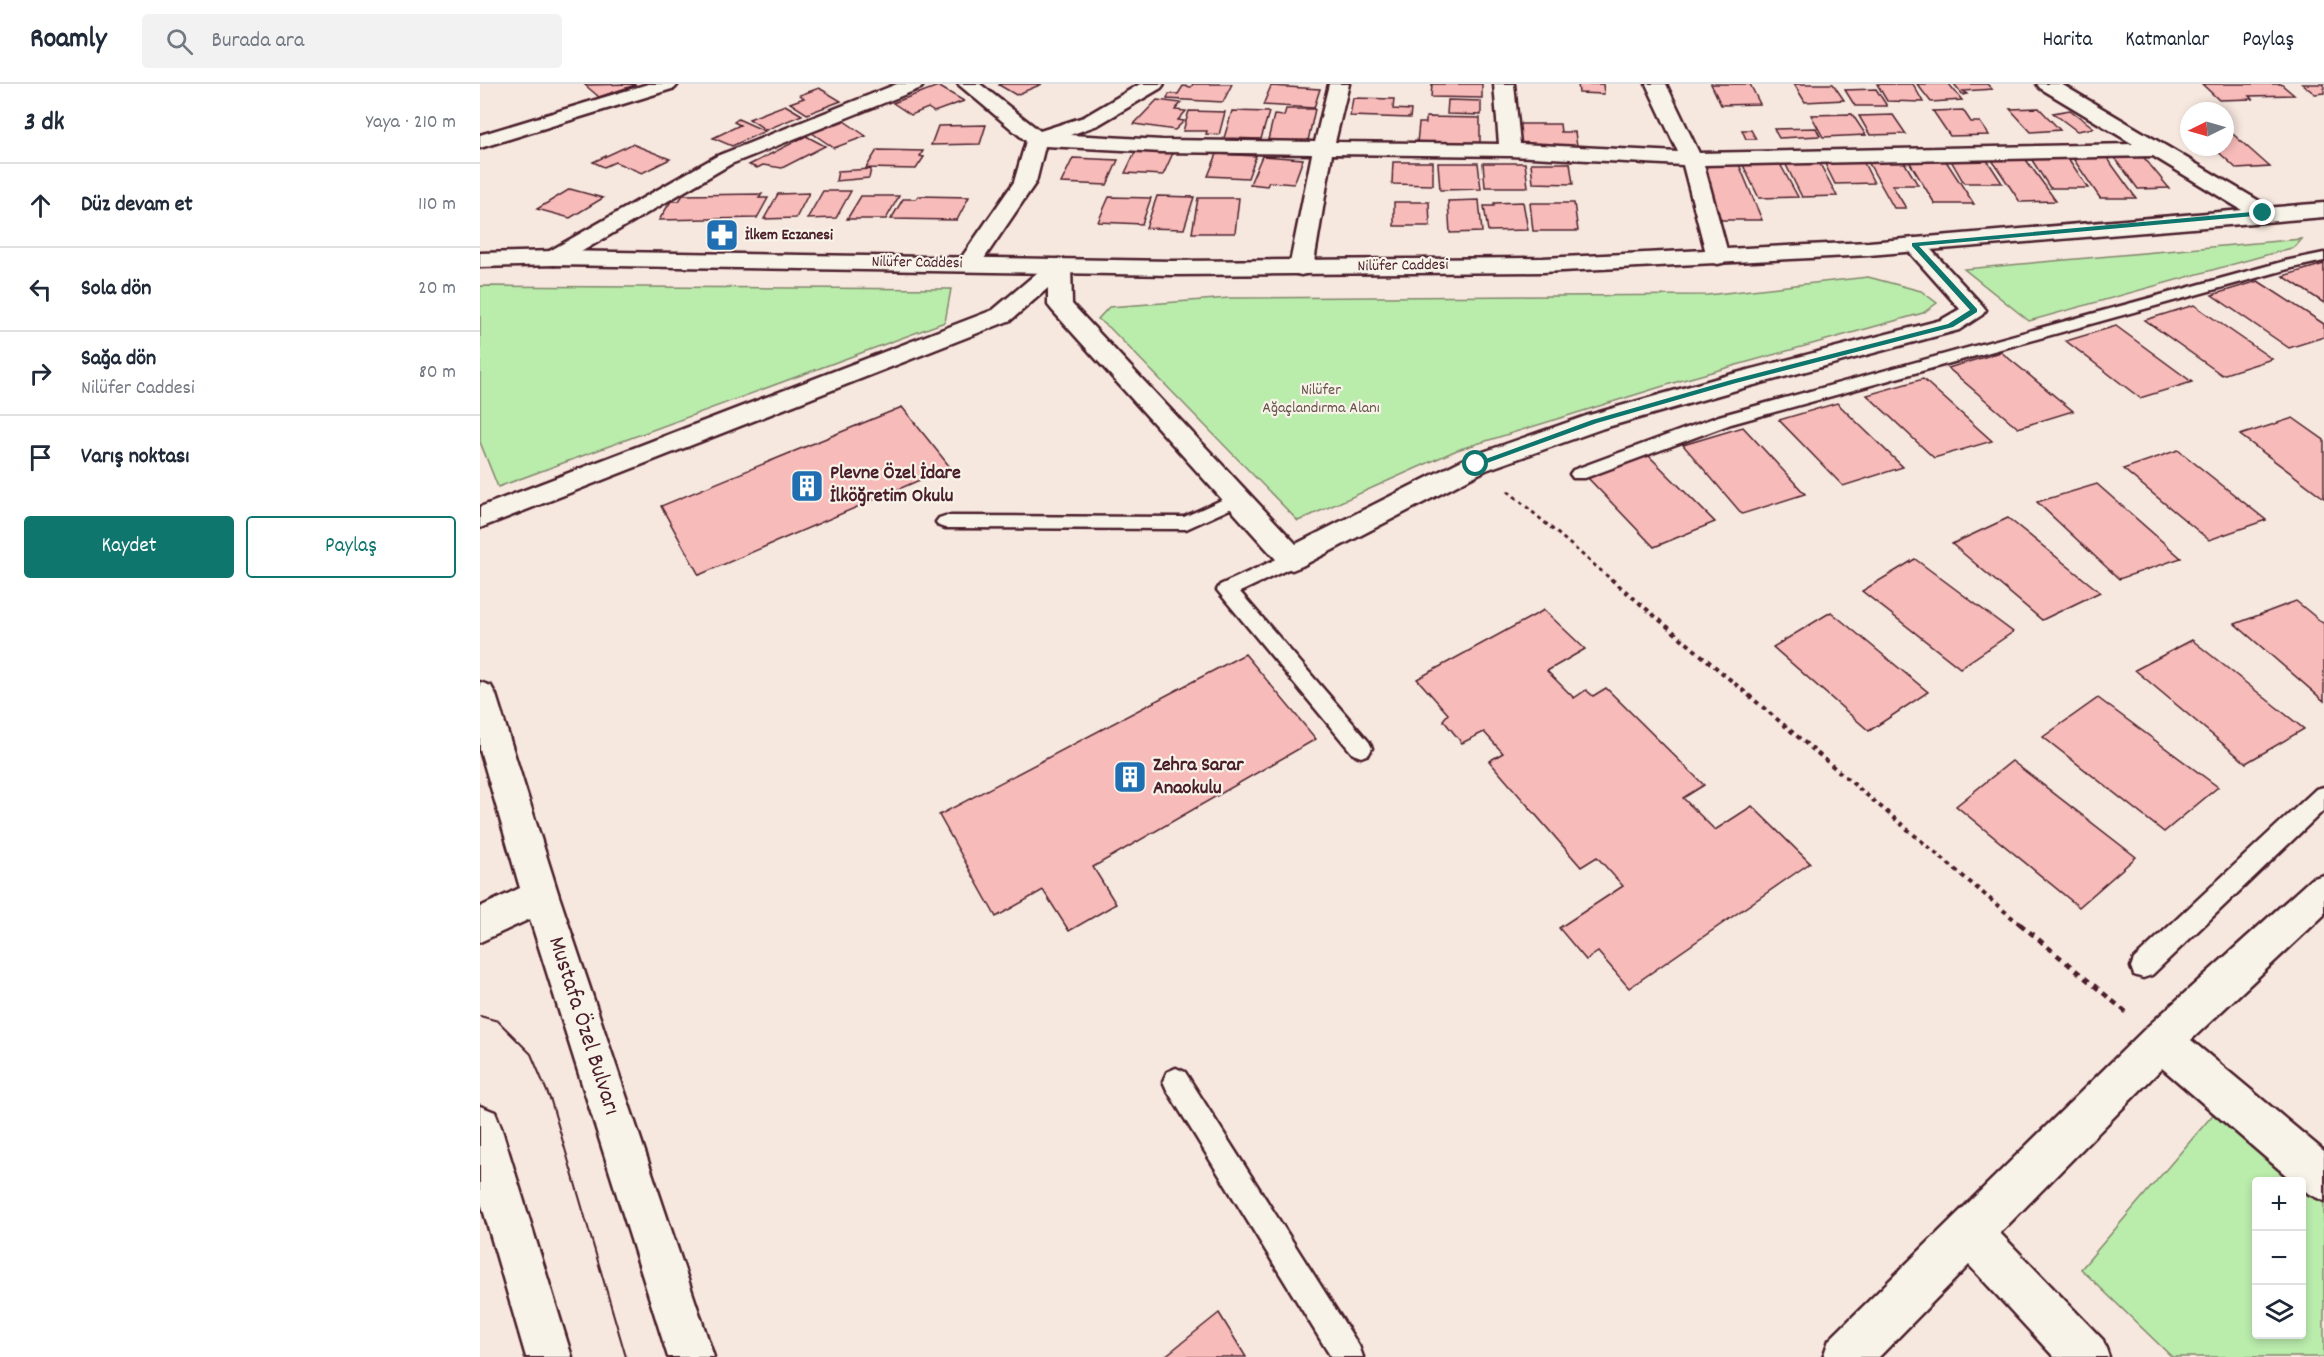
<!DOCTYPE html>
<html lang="tr">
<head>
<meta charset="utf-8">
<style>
	:root { --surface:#fff; --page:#f2f2f3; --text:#1f2937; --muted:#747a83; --line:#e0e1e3; --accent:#0f766e }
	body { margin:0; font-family:Dekko,sans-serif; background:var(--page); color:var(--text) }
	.controls { position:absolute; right:18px; bottom:18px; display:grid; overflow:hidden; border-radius:6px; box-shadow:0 3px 9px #0003 }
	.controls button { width:54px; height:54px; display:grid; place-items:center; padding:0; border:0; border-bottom:2px solid var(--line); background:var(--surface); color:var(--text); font:30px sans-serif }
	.compass { position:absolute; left:1700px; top:18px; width:54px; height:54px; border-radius:50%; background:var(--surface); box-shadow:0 3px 9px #0003; rotate:265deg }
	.stop { position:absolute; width:18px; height:18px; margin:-14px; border:4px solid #0f766e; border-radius:50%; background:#fff }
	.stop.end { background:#0f766e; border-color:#fff; box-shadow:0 2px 6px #0008 }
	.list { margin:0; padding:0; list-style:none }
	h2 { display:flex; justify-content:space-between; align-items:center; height:78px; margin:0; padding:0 24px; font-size:26px }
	h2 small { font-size:20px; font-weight:400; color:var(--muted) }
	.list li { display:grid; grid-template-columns:39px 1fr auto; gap:18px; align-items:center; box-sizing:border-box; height:84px; padding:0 24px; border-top:2px solid var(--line) }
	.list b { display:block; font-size:22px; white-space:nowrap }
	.list p { margin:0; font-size:20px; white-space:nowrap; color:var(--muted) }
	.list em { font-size:20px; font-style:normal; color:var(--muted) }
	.actions { display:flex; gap:12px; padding:18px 24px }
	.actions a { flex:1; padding:14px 0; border:2px solid var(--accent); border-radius:6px; text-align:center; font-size:21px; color:var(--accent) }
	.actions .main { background:var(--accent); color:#fff }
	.icon { flex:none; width:33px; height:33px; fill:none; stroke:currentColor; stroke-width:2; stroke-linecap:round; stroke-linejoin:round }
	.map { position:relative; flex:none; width:1844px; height:1273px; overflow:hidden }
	header { display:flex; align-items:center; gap:36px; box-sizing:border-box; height:84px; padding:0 30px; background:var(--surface); border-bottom:2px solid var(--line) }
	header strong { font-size:28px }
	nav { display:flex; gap:33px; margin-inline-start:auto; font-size:21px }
	.search { width:420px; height:54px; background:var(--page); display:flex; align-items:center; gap:15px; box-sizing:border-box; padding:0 21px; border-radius:6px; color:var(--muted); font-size:22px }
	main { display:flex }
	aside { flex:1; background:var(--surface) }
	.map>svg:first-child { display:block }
	.green { fill:#baecac; stroke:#82866c; stroke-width:1.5 }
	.building { fill:#f7bbb9; stroke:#4a1f2b; stroke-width:1.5 }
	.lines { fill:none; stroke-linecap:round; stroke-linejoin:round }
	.lane-casing { stroke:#4a1f2b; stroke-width:5 }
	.street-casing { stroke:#4a1f2b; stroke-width:5 }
	.secondary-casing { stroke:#4a1f2b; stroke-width:5 }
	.path-far2 { stroke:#4a1f2b; stroke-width:3; stroke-dasharray:4 4; stroke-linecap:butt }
	.path-far1 { stroke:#4a1f2b; stroke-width:4; stroke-dasharray:4.5 4.5; stroke-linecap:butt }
	.path { stroke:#4a1f2b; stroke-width:4.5; stroke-dasharray:6 6; stroke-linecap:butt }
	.lane { fill:#f7f3e8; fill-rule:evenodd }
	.street { fill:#f7f3e8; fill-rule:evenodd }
	.secondary { fill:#f7f3e8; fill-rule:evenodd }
	.tram { stroke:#4a1f2b; stroke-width:2 }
	.route { fill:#0f766e }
	.labels { text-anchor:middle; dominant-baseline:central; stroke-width:4.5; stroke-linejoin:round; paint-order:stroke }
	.far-poi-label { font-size:16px; font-weight:bold; fill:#4a1f2b; stroke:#f7f3e8; text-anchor:start }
	.far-street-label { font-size:16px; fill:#4a1f2b; stroke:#f7f3e8 }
	.far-park-label { font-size:16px; fill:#66524b; stroke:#f7f3e8 }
	.poi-label { font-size:20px; font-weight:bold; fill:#4a1f2b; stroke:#f7f3e8; text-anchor:start }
	.near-street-label { font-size:24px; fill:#4a1f2b; stroke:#f7f3e8 }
</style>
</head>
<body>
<header>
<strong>Roamly</strong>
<div class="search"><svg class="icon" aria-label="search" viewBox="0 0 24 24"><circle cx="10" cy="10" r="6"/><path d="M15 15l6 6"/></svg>Burada ara</div>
<nav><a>Harita</a><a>Katmanlar</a><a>Paylaş</a></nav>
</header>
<main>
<aside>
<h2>3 dk<small>Yaya · 210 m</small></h2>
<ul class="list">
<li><svg class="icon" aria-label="ahead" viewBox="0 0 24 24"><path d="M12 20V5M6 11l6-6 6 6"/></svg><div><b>Düz devam et</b></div><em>110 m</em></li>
<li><svg class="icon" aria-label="left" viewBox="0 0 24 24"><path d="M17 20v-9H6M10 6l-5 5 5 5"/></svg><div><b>Sola dön</b></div><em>20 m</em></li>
<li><svg class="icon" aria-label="right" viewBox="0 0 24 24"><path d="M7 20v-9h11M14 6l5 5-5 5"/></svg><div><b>Sağa dön</b><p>Nilüfer Caddesi</p></div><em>80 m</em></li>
<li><svg class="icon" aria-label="arrive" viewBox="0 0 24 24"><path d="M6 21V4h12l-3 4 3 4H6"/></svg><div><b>Varış noktası</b></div></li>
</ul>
<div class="actions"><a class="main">Kaydet</a><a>Paylaş</a></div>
</aside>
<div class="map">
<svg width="1844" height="1273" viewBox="0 0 1844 1273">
	<rect width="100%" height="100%" fill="#f7e8df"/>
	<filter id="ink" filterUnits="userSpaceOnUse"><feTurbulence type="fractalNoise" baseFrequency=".0167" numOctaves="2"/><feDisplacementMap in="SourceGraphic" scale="12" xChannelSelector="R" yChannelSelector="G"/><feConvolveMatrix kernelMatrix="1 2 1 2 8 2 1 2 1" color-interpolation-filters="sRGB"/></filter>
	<g filter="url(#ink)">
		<g class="green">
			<polygon points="1822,155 1815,163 1549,237 1484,185"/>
			<polygon points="1388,193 1441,207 1457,219 1443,229 1203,296 977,366 818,437 630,244 618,235 629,223 750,214 1227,211"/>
			<polygon points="0,202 471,205 465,238 18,403 0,358"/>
			<polygon points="1736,1027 1820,1097 1776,1098 1776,1250 1822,1250 1822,1099 1844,1118 1844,1273 1692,1273 1601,1185"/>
		</g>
		<g class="building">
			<polygon points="154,0 155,1 119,13 105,1"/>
			<polygon points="521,0 562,0 536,11 519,1"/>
			<polygon points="713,0 752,0 743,18 687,15 689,10 698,10 703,2 711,3"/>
			<polygon points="952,0 1002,0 1002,14 951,13"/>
			<polygon points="1098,0 1123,0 1124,10 1099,9"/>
			<polygon points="1231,0 1270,0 1280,20 1241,21"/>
			<polygon points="1314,0 1353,0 1364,16 1325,18"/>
			<polygon points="1397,0 1433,0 1443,18 1407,17"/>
			<polygon points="1437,0 1469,0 1482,16 1451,18"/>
			<polygon points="1474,0 1507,0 1512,5 1483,7 1487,10 1483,11"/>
			<polygon points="1722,0 1801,0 1814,11 1769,12 1772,15 1739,16"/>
			<polygon points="1822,0 1844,0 1844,9 1835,10"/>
			<polygon points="458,2 484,17 454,28 448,24 431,31 413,19"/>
			<polygon points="791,2 840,5 834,24 783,21"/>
			<polygon points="339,4 361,17 327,30 310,19 324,14 320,11"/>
			<polygon points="1396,5 1407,22 1375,22 1365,6"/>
			<polygon points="873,14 914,15 913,25 931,26 930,34 870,32"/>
			<polygon points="677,16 701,19 695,26 706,27 698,36 704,37 695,46 654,40"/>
			<polygon points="968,16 1001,17 1001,31 967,30"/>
			<polygon points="305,21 322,31 286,46 269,35"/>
			<polygon points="1559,24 1580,46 1551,48 1530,25"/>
			<polygon points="806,25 835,25 828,57 788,56 794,31 804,32"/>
			<polygon points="1483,26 1491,38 1500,38 1509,51 1470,52 1453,27"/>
			<polygon points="1590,26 1614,44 1597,47 1573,29"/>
			<polygon points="709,27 745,28 739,51 726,50 727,47 703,47"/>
			<polygon points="752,27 789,28 781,55 744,54"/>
			<polygon points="1372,30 1386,51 1343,53 1331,31"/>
			<polygon points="1413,31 1426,50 1390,51 1379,32"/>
			<polygon points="946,33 1000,34 1000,60 937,59 939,39 946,39"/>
			<polygon points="258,35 285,47 252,62 233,54 260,41 254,38"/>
			<polygon points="364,37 386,52 354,64 332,49"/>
			<polygon points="1035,40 1080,40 1081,48 1095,48 1097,62 1037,61"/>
			<polygon points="506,41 500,60 451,61 458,42"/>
			<polygon points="1336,44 1340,52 1299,54 1294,45"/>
			<polygon points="1745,44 1746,44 1790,83 1757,85 1733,63 1745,63"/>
			<polygon points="1262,46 1271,46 1276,55 1266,55"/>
			<polygon points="326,52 345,62 302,84 283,81 277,84 269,81"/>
			<polygon points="152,60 190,75 162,89 135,78 124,83 113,78"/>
			<polygon points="397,66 443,67 440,72 444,73 436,85 386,84"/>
			<polygon points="656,66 693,69 683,91 645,89"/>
			<polygon points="737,70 776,72 768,94 728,92"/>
			<polygon points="1548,70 1586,71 1608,104 1570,104"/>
			<polygon points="1590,70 1625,71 1656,114 1620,114"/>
			<polygon points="1632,70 1661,70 1689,104 1658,105"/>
			<polygon points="782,72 823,75 814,100 789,98 787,102 770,100"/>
			<polygon points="1469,73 1505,73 1522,99 1484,99"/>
			<polygon points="1510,73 1544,73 1576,117 1540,118"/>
			<polygon points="593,74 638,76 627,101 581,99"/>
			<polygon points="1427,74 1464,74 1494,120 1455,120"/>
			<polygon points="1387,76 1423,76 1438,101 1412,101 1426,124 1414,124"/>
			<polygon points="1383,77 1394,99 1355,100 1344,78"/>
			<polygon points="913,78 953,78 953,101 912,100"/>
			<polygon points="1258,78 1282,136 1241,136 1219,79"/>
			<polygon points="1299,78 1318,113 1279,114 1262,79"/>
			<polygon points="1339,78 1357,112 1322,113 1305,79"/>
			<polygon points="958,79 998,79 1001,105 960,106"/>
			<polygon points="1003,79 1045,79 1048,103 1005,103"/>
			<polygon points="1051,79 1090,79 1093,100 1053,99"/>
			<polygon points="391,85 389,94 356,97 358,87"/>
			<polygon points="90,105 123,114 90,134 57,125"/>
			<polygon points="343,107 371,107 356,134 327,135"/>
			<polygon points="329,109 316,134 284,135 298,110"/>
			<polygon points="282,110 279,114 288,114 277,134 179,136 191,117 199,117 203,111"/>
			<polygon points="381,112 419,112 406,135 367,135"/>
			<polygon points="438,112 489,113 477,136 411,135 423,115 436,115"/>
			<polygon points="677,112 714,113 704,145 666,144"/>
			<polygon points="629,113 671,114 662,140 618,138"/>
			<polygon points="718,114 759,114 755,149 712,149"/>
			<polygon points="999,116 1002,148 970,149 968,117"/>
			<polygon points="914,118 949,118 950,142 914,142"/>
			<polygon points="1043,118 1048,146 1008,147 1004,122 1014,122 1014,119"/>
			<polygon points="1050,119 1094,119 1098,147 1053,147"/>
			<polygon points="1844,180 1844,219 1803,192"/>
			<polygon points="1778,197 1844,240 1844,253 1809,264 1732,211"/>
			<polygon points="1714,221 1792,275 1742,291 1665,236"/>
			<polygon points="1636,242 1712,298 1660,314 1586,257"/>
			<polygon points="1521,268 1593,327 1538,344 1468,284"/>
			<polygon points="1443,295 1512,357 1454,374 1387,311"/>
			<polygon points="1357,319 1423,383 1363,402 1299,336"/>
			<polygon points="422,323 470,383 219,491 181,422"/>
			<polygon points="1813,334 1844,356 1844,414 1760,351"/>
			<polygon points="1263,343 1325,410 1262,430 1203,361"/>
			<polygon points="1698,366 1786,436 1729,456 1643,385"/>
			<polygon points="1168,371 1235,438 1174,463 1108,394"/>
			<polygon points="1617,400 1701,474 1639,495 1557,418"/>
			<polygon points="1528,434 1620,508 1562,536 1472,460"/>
			<polygon points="1435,475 1533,548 1480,584 1382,507"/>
			<polygon points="1816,517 1844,540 1844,617 1755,540"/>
			<polygon points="1064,526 1105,565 1067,587 1094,614 1106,606 1113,612 1126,604 1224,701 1203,714 1235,746 1272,722 1330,779 1149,904 1118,868 1106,876 1079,844 1143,802 1117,773 1101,783 1009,677 1023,669 1004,648 982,659 963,636 968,630 937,595"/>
			<polygon points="1351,528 1448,608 1389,647 1293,563"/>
			<polygon points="1712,556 1824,645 1766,679 1655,586"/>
			<polygon points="765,570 836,655 613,783 636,820 589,847 563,806 516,833 459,731"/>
			<polygon points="1618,614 1738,703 1684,748 1563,653"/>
			<polygon points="1532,677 1656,773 1599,823 1476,722"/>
			<polygon points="739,1229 766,1273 684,1273"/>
		</g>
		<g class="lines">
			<g class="lane-casing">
				<g id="lane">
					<polygon points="1844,169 1844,177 1812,184 1251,340 1105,394 1093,394 1090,390 1093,386 1239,332 1805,177"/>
					<polygon points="757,409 763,411 766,415 763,419 706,445 465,444 459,442 456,438 459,434 465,432 704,433"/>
					<polygon points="812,468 819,470 821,475 819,480 760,508 889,658 892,664 889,670 881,673 873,670 737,506 740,501"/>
					<polygon points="1844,703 1844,726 1672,891 1663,894 1654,891 1651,883 1654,875 1836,705"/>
					<polygon points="696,984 705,988 879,1262 883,1273 851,1273 687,1006 683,997 687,988"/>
				</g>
			</g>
			<g class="street-casing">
				<g id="street">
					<polygon points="168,0 198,0 195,4 0,64 0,51"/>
					<polygon points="417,0 444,0 441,4 251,80 82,179 74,181 66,179 63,174 66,169 237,72"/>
					<polygon points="478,0 500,0 560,47 604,33 660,0 684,0 681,4 618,41 590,51 682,56 835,58 849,0 869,0 855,58 1019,60 1014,0 1034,0 1040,60 1198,68 1166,0 1186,0 1219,69 1653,60 1560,4 1557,0 1581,0 1791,124 1794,129 1791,134 1783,136 1775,134 1673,72 1224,81 1249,173 1246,178 1238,180 1230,178 1227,173 1203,81 1030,72 852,70 833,184 829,189 821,191 813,189 809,184 832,70 682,68 565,62 556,98 497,185 489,187 481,185 477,180 534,98 546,57"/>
					<polygon points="1434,154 1442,156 1502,221 1506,226 1502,231 1479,246 1263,304 1124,344 1006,386 822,482 812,486 802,482 572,226 568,221 568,204 531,236 0,444 0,423 513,226 571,177 579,175 587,177 591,182 592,220 816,460 986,374 1106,332 1245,292 1461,236 1480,225 1423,161 1426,156"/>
					<polygon points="1844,791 1844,831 1711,956 1844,1067 1844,1117 1829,1110 1822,1104 1822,1098 1814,1098 1682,984 1520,1149 1623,1256 1629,1273 1574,1273 1489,1181 1399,1273 1343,1273 1349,1256 1667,943 1831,795"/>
				</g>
			</g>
			<g class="secondary-casing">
				<g id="secondary">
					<polygon points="1844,119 1844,133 1389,171 1063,188 692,191 74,181 0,183 0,169 74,167 692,177 1063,174 1389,158"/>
					<polygon points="0,598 11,602 16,611 79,812 234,1273 188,1273 50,835 0,858 0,823 40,804 0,666"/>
					<polygon points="0,1022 15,1028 21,1043 92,1273 46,1273 0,1115"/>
				</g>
			</g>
			<polyline class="path-far2" points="1028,407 1133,497"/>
			<polyline class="path-far1" points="1131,495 1542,842"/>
			<polyline class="path" points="1540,840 1646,928"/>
			<use href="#lane" class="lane"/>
			<use href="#street" class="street"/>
			<use href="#secondary" class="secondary"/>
			<polyline class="tram" points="0,932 18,937 51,970 71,1017 146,1273"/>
		</g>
	</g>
	<polygon class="route" points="1783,127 1785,131 1439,162 1497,225 1497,228 1473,243 1256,299 1117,339 999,382 992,380 1112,336 1251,296 1468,240 1490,226 1432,162 1432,159"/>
	<defs>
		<g id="pharmacy-square" transform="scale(1.725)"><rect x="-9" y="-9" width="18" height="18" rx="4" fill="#1f6fb2" stroke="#f7f3e8"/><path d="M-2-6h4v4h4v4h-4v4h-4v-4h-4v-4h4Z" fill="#fff"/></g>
		<g id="building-square" transform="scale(1.725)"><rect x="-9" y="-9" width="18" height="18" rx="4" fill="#1f6fb2" stroke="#f7f3e8"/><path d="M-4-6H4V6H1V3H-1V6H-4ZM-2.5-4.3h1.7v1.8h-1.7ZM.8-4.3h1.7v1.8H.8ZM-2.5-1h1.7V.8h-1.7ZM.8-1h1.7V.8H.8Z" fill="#fff"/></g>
	</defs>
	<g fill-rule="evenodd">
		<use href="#pharmacy-square" x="242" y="151"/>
		<use href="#building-square" x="327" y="402"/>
		<use href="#building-square" x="650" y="693"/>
	</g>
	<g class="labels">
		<g class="far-poi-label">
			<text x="265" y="151">İlkem Eczanesi</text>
		</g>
		<g class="far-street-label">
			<text transform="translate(437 179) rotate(1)">Nilüfer Caddesi</text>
			<text transform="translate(923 182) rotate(-1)">Nilüfer Caddesi</text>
		</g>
		<g class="far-park-label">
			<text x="841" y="306">Nilüfer<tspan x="841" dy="18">Ağaçlandırma Alanı</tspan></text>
		</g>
		<g class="poi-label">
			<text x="350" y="390">Plevne Özel İdare<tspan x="350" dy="23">İlköğretim Okulu</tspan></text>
			<text x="673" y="682">Zehra Sarar<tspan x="673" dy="23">Anaokulu</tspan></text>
		</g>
		<g class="near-street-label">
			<text transform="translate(103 942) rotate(72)">Mustafa Özel Bulvarı</text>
		</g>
	</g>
</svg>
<div class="controls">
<button>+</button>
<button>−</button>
<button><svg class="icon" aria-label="layers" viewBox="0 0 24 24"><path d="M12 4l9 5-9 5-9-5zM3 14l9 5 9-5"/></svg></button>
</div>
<svg class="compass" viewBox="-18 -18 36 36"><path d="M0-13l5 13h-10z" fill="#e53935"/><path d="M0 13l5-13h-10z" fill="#747a83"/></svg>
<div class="stop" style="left:996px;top:380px"></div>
<div class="stop end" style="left:1783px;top:129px"></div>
</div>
</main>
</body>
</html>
